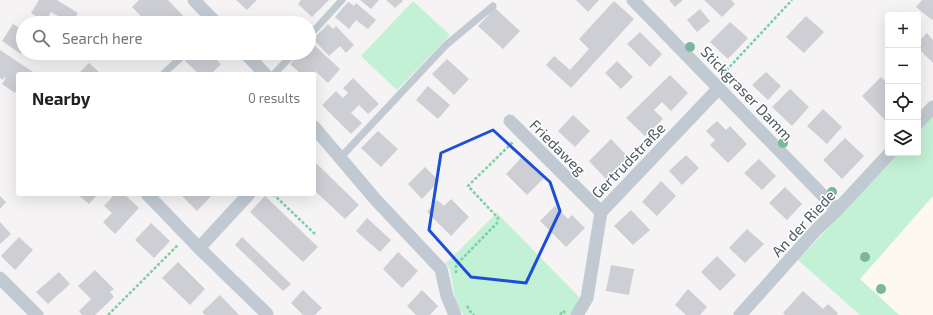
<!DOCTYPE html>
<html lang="en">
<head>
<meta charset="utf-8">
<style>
	:root { --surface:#fff; --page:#f6f6f6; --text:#222; --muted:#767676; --line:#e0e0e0 }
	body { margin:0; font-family:"Exo 2",sans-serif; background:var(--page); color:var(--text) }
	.controls { position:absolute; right:12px; top:12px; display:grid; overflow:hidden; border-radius:4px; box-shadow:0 4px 16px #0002 }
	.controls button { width:36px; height:36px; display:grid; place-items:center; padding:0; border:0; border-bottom:1px solid var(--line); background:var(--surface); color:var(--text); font:20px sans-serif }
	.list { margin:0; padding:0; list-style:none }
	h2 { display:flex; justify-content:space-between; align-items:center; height:52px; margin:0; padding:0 16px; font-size:17px }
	h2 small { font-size:13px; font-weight:400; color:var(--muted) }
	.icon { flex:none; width:22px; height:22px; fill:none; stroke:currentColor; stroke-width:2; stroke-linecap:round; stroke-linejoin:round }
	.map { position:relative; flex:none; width:933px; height:315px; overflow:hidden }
	.search { position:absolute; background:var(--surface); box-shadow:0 4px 16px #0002; left:16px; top:16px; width:300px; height:44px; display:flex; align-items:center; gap:10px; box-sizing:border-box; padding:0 14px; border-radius:22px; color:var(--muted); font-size:15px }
	.panel { position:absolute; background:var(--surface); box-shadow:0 4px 16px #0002; left:16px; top:72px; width:300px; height:124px; border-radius:4px }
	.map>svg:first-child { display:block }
	.commercial { fill:#fdf9ef }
	.green { fill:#c3f1d5 }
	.building { fill:#cdcfd5 }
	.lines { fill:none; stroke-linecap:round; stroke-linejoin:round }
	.path { stroke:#7ad0a6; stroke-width:2.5; stroke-dasharray:3 2; stroke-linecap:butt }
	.lane { stroke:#c1cad2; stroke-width:7 }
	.street { stroke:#c1cad2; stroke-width:13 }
	.tree { fill:#7bb799 }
	.marked { fill:none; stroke:#1d4ed8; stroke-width:3; stroke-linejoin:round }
	.labels { text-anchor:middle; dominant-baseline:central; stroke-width:3; stroke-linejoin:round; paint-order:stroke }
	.street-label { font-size:15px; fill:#4a5661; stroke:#fff }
</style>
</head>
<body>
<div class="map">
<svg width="933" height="315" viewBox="0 0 933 315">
	<rect width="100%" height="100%" fill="#f5f3f3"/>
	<polygon class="commercial" points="933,196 933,315 899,315 860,279"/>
	<g class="green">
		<polygon points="413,1 450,35 397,90 361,56"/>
		<polygon points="933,116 933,196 860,279 899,315 860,315 798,260 899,153 918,153 918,132"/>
		<polygon points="497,213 579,297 575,308 570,315 464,315 456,304 450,270 446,263"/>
	</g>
	<g class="building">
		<polygon points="39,0 57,0 78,13 72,23 59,23 62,18 51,12 45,22 31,13"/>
		<polygon points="139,0 168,0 190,23 148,23 132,7"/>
		<polygon points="236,0 257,0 247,10"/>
		<polygon points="301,0 329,0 312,17 298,4"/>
		<polygon points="360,0 379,0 371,9"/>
		<polygon points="386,0 402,0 403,1 395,8"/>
		<polygon points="576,0 599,0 588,12"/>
		<polygon points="669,0 683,0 675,7"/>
		<polygon points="704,0 731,0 735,4 722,17"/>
		<polygon points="922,0 933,0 933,19 932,20 916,7"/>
		<polygon points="614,1 634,19 571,88 546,65 554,56 570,70 589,49 579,39"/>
		<polygon points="348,2 354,6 356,3 376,20 368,29 356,20 349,29 335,17"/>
		<polygon points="495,8 520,31 503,49 478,26"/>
		<polygon points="700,9 710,21 697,32 687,20"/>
		<polygon points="806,16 824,32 804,53 786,37"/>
		<polygon points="730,22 748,38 728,59 710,42"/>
		<polygon points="13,24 23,30 23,51 21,54 2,41"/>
		<polygon points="328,24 333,29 336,26 354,45 346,53 340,46 329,56 313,39"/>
		<polygon points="640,32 662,54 650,67 627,44"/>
		<polygon points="927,33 933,40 933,63 918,48 918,42"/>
		<polygon points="311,42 340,69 328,83 315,71 312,74 301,74 290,64 301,53 309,53 309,44"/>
		<polygon points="0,50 33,72 32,74 18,74 18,89 15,93 2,84 6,78 4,77 3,80 0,78"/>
		<polygon points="193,53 209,53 221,64 211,74 199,74 185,61"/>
		<polygon points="447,59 469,79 454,95 432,74"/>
		<polygon points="617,61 633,77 621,89 605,73"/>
		<polygon points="89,63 101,74 78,74"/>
		<polygon points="766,72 781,86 768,100 752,85"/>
		<polygon points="670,75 688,93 671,111 662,102 654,110 663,119 645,136 626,118"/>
		<polygon points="881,77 888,84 888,121 887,122 862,96"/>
		<polygon points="353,78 379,104 368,114 359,105 351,113 362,123 351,134 322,105 336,91 343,98 348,93 343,88"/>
		<polygon points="428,86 450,105 438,119 416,100"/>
		<polygon points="790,89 809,107 792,126 772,107"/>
		<polygon points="823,109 842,127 827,144 807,126"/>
		<polygon points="573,115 590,131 575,147 558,131"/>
		<polygon points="717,121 726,130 730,126 747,144 728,163 710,145 715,140 706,131"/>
		<polygon points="378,131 398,149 381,167 361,148"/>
		<polygon points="845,138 864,156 842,179 823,160"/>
		<polygon points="611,139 628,157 606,179 589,161"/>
		<polygon points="686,155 699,168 682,185 669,171"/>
		<polygon points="522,157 544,178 527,195 506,174"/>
		<polygon points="759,159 776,176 762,190 744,173"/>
		<polygon points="314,161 359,205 345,219 314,190"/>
		<polygon points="425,167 439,181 422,199 408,184"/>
		<polygon points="661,181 676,196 657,216 642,202"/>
		<polygon points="785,187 802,204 787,220 769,203"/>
		<polygon points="77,194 98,194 89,204"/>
		<polygon points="115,194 124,194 139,208 115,234 103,222 112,213 104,206"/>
		<polygon points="182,194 213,194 197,211 181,195"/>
		<polygon points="0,196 6,202 0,209"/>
		<polygon points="265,196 318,247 303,262 250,212"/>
		<polygon points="451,199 469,217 451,236 427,212 437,200 444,206"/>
		<polygon points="555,206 568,219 572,215 585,228 566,247 540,221"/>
		<polygon points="631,210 650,230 633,245 614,226"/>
		<polygon points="367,218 391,240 380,252 356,231"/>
		<polygon points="0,222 11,234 0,244"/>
		<polygon points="151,223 170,241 154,258 135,240"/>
		<polygon points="747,229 764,244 745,263 729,248"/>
		<polygon points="19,237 33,250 15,270 1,256"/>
		<polygon points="242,237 291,284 283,291 235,245"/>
		<polygon points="398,252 418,271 402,288 383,269"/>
		<polygon points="717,256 736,275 720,291 701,272"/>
		<polygon points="178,262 205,289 190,305 162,278"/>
		<polygon points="611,265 634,269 629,295 606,291"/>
		<polygon points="95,270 114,289 110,292 114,297 95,315 82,315 79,311 91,299 78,286"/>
		<polygon points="59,272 70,284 48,304 36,292"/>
		<polygon points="688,289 707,307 700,315 686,315 675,305"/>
		<polygon points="303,290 322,308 315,315 303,315 291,303"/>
		<polygon points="422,290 438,306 430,315 416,315 407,306"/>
		<polygon points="803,291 823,309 828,304 838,313 837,315 785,315 783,313"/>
		<polygon points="220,295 239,315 205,315 202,312"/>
	</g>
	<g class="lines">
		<g class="path">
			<polyline points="723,74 792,0"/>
			<polyline points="273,194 316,235"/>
			<polyline points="456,273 456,265 497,223 498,218 468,186 513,142"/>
			<polyline points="467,306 470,311 474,315"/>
			<polyline points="108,315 178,245"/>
			<polyline points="560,315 563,311 566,313"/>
		</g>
		<g class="lane">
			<polyline points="309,36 342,0"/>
			<polyline points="163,74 186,53"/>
			<polyline points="274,74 294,53"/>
			<polyline points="340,158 446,45 493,6"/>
		</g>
		<g class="street">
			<polyline points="194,0 216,23"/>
			<polyline points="633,0 837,210"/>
			<polyline points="245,53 265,74"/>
			<polyline points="510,121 601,212"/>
			<polyline points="918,123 933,107"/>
			<polyline points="314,127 375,199 441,269 447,296 455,315"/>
			<polyline points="147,194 199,248 267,314"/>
			<polyline points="199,248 249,194"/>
			<polyline points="0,278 37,315"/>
			<polyline points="577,315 587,298 601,212 719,88"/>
			<polyline points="740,315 816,230 837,210 890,153"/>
		</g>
	</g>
	<g class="tree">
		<circle cx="690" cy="47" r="5"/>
		<circle cx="783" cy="143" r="5"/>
		<circle cx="832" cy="192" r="5"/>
		<circle cx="865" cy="257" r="5"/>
		<circle cx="881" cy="289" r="5"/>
	</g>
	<path class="marked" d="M493 130 550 182 560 211 526 283 471 277 429 230 441 153Z"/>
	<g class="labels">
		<g class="street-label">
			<text transform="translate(747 93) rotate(46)">Stickgraser Damm</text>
			<text transform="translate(558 147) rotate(45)">Friedaweg</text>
			<text transform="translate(628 160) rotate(-46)">Gertrudstraße</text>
			<text transform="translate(803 223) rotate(-47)">An der Riede</text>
		</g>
	</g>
</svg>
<div class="controls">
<button>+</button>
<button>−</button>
<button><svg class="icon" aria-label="locate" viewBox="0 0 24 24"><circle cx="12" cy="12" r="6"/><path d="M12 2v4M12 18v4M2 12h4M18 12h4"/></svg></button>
<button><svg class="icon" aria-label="layers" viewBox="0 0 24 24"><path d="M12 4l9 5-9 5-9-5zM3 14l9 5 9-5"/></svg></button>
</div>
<div class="search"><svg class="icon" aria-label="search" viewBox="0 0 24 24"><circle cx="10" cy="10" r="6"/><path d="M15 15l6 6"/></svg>Search here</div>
<section class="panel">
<h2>Nearby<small>0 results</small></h2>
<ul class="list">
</ul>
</section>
</div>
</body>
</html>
